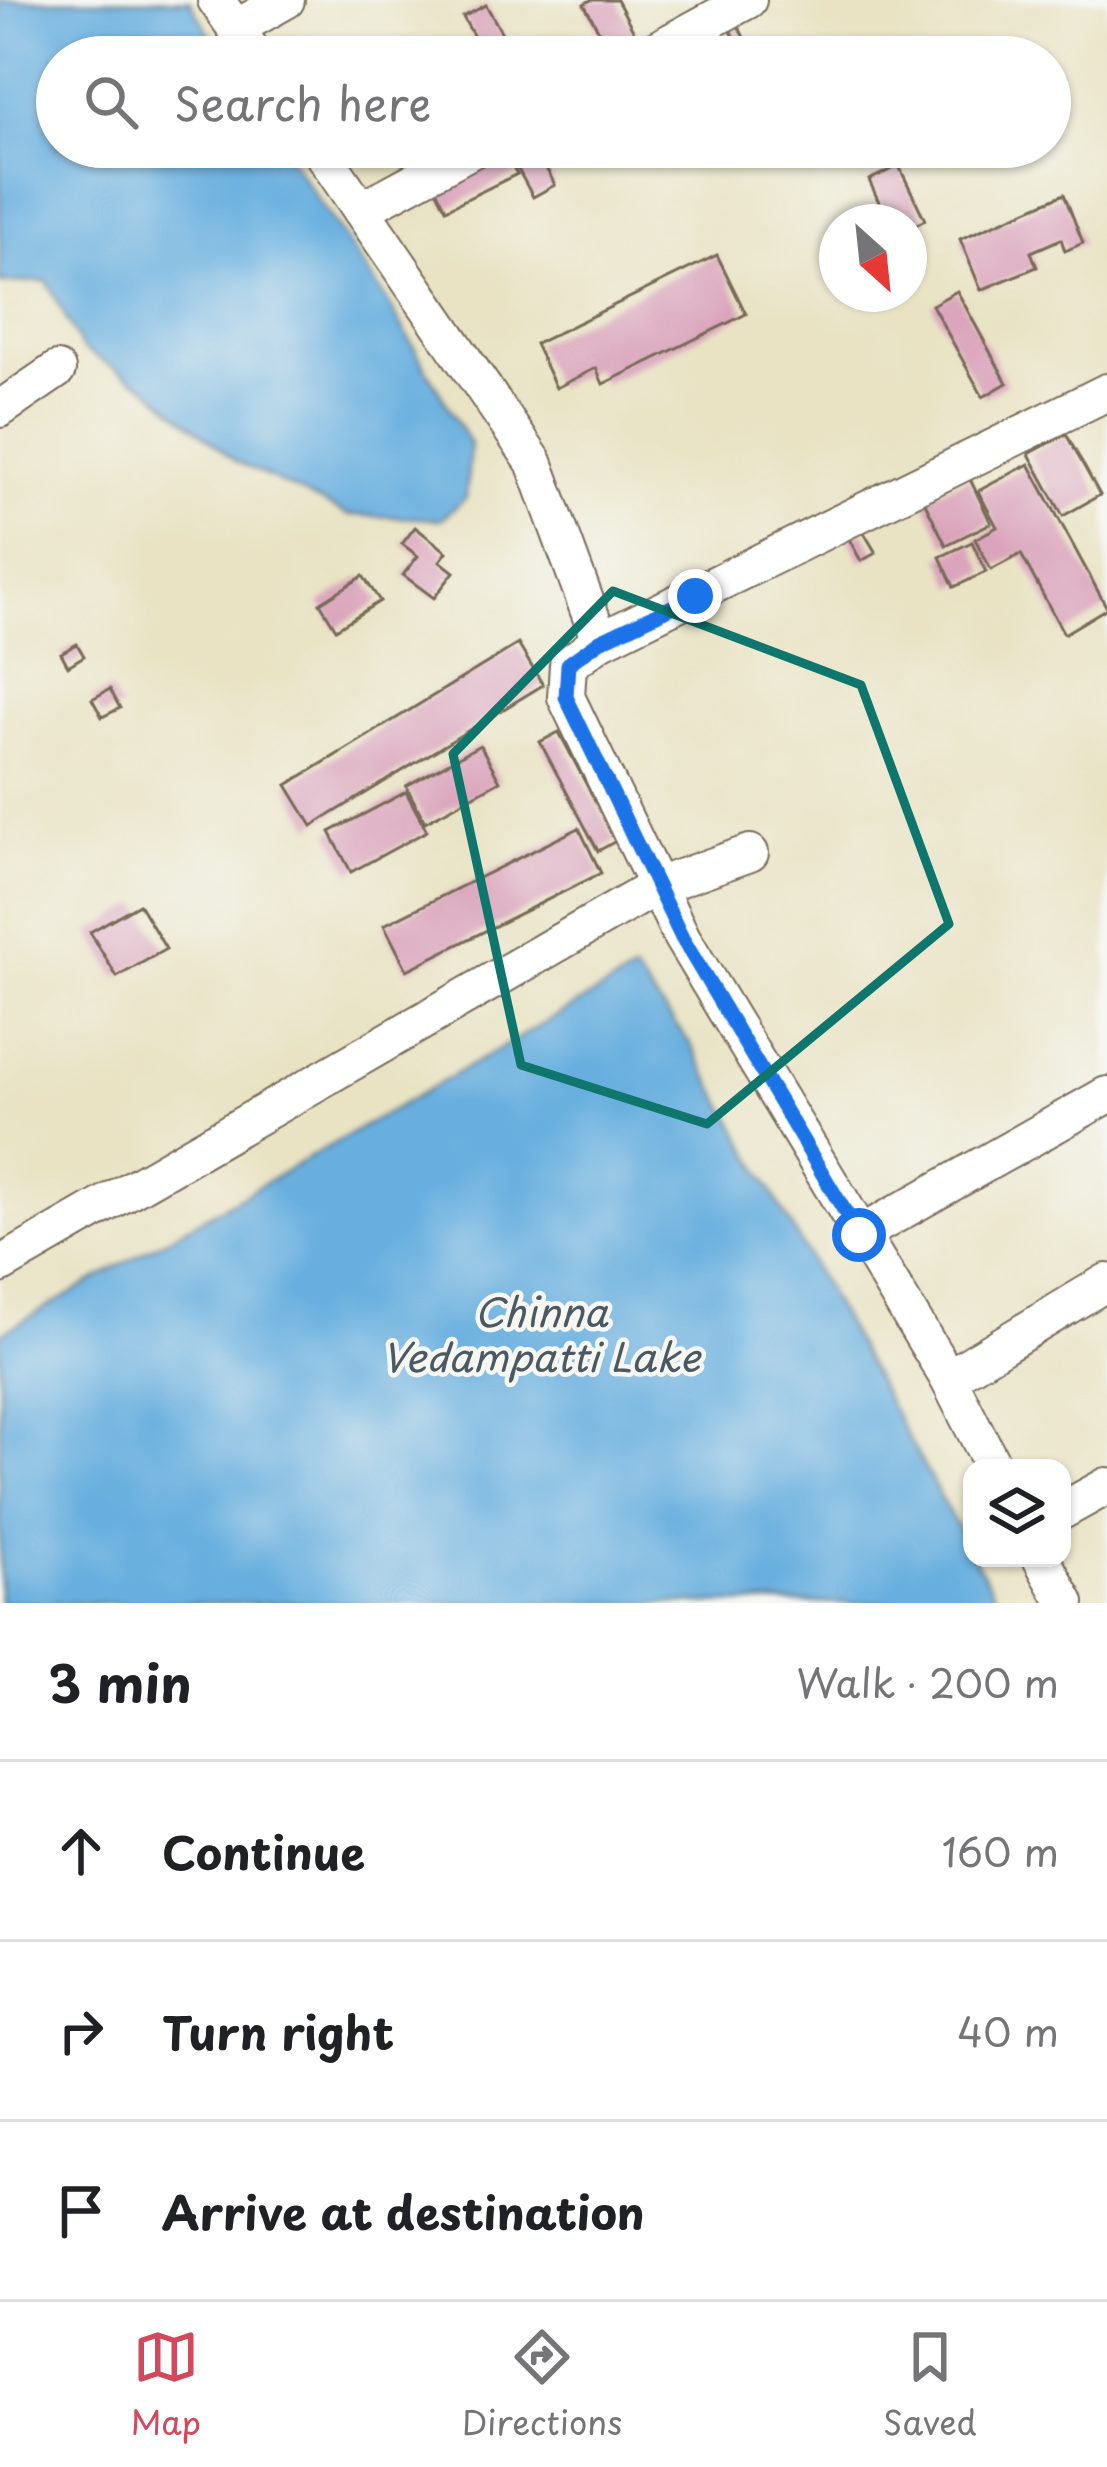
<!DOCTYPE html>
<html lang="en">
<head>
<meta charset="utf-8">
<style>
	:root { --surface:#fff; --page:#f2f2f2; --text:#202124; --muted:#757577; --line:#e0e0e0; --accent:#d1495b }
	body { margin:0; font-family:"Playpen Sans",sans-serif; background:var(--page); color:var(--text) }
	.controls { position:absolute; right:36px; bottom:36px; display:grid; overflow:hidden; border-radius:24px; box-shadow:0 3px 9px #0004 }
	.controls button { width:108px; height:108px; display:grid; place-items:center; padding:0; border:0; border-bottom:3px solid var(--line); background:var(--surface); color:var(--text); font:60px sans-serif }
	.compass { position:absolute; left:819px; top:204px; width:108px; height:108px; border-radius:50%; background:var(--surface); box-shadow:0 3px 9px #0004; rotate:153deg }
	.stop { position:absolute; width:36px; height:36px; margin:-27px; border:9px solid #1a73e8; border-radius:50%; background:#fff }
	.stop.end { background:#1a73e8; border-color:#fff; box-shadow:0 3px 12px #0008 }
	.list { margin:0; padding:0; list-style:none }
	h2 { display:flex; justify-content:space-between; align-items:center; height:156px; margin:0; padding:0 48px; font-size:51px }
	h2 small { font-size:39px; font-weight:400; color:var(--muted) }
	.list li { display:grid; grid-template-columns:78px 1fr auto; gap:36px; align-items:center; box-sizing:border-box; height:180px; padding:0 48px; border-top:3px solid var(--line) }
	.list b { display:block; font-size:45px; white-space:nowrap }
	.list em { font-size:39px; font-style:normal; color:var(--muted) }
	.icon { flex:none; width:66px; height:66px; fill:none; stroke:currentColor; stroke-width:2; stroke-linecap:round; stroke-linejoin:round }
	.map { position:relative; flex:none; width:1107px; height:1603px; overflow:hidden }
	.search { position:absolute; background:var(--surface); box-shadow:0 3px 9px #0004; left:36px; right:36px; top:36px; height:132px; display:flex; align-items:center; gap:30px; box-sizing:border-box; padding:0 42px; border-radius:66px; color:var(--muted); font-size:45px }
	.sheet { height:696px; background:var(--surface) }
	nav { display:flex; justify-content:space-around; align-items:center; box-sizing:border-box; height:168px; border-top:3px solid var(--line); background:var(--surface); font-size:33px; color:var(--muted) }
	nav a { display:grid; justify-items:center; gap:6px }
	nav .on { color:var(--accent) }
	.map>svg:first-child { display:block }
	.water { fill:#68afdf; stroke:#526c7e; stroke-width:3 }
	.building { fill:#daa5bc }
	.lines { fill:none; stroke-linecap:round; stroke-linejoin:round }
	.minor-casing { stroke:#786b58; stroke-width:40 }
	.minor { stroke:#fff; stroke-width:36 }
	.route { stroke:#1a73e8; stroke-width:15 }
	.marked { fill:none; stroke:#0f766e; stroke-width:9; stroke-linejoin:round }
	.labels { text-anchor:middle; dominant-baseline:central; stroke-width:9; stroke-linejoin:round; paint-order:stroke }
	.water-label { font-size:39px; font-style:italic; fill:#4b5962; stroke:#f6f6f2 }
</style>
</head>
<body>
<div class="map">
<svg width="1107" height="1603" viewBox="0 0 1107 1603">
	<rect width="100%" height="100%" fill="#f6f6f2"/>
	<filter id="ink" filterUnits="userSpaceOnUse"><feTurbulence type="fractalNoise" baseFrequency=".00833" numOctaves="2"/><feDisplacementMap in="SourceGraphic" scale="24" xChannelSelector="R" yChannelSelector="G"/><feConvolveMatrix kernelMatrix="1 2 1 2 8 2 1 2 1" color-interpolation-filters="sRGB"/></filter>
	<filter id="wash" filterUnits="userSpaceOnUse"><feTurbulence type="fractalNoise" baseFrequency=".004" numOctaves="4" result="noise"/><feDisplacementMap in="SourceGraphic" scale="48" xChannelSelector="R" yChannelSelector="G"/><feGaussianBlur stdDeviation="2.7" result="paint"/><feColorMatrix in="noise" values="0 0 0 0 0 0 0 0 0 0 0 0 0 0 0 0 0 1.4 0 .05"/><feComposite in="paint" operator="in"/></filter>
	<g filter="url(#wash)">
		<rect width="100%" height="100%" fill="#e9e3c4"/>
		<g class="water">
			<polygon points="0,0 189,0 224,57 57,57 57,147 282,147 389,304 470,444 466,498 441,519 348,515 235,461 147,387 82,349 47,281 0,283"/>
			<polygon points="634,972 690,1043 999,1603 0,1603 0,1334"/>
		</g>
		<g id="blocks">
			<g class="building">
				<polygon points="591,0 617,0 638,39 611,53 584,4"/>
				<polygon points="486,5 504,37 481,50 463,17"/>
				<polygon points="738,25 753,57 744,57 730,29"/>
				<polygon points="508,41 517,57 479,57"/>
				<polygon points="501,147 517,174 446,209 432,181"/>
				<polygon points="506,147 535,147 555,185 533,197"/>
				<polygon points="899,166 925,220 909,228 909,222 888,222 869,180"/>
				<polygon points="1064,194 1083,243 1065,251 1061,239 1031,252 1037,267 981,290 960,239"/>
				<polygon points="717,255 746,314 603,384 596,368 556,388 535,344"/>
				<polygon points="957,291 1007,383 983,397 932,305"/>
				<polygon points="1066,434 1100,495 1063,516 1029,454"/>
				<polygon points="1029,464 1107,608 1064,634 1021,554 991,570 975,539 997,527 978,491"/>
				<polygon points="969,477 991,523 946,545 923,499"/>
				<polygon points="415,527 447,552 440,561 454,572 434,598 403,575 418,556 402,544"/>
				<polygon points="863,531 876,553 861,561 849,539"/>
				<polygon points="972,542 986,572 954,587 940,557"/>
				<polygon points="363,576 380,601 336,629 320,603"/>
				<polygon points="77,644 84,656 68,666 61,653"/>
				<polygon points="518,644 543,685 312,826 287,785"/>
				<polygon points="110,689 120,708 102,717 92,699"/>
				<polygon points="559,732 616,841 598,851 540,742"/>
				<polygon points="480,745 500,781 425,822 406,786"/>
				<polygon points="406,792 427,831 351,872 330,832"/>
				<polygon points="579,828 601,873 407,970 384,925"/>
				<polygon points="139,904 166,949 117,977 90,932"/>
			</g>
		</g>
	</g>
	<g filter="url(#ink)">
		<use href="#blocks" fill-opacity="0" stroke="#786b58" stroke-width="3"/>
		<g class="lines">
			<g class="minor-casing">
				<g id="minor">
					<polyline points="216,0 256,57"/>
					<polyline points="236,28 286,0"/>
					<polyline points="643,57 748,0"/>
					<polyline points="318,147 534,462 600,641"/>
					<polyline points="361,210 477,147"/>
					<polyline points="0,409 57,370"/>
					<polyline points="859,1235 1107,1095"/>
					<polyline points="0,1265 657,886 750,853"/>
					<polyline points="948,1378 1107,1282"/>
					<polyline points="994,1468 948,1378 682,938 566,697 568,665 600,641 1107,392"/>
					<polyline points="1062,1511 1107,1486"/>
					<polyline points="1041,1558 1066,1603"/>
				</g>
			</g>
			<use href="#minor" class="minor"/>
		</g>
	</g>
	<g class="lines" filter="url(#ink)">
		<polyline class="route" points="695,596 600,641 568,664 566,697 682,938 859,1235"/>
	</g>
	<path class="marked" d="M613 591 861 685 949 924 707 1124 521 1065 453 754Z"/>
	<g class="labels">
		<g class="water-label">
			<text x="541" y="1310">Chinna<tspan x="541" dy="45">Vedampatti Lake</tspan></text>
		</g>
	</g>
</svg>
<div class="controls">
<button><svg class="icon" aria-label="layers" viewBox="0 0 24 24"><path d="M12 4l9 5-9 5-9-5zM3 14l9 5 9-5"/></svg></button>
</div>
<svg class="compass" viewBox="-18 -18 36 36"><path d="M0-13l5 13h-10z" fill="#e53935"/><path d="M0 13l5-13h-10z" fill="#757577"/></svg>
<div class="stop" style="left:859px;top:1235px"></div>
<div class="stop end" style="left:695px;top:596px"></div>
<div class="search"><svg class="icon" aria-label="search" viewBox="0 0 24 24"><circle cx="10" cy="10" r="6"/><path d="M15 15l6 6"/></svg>Search here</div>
</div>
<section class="sheet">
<h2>3 min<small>Walk · 200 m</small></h2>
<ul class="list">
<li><svg class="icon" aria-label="ahead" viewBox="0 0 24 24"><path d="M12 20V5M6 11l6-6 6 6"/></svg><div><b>Continue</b></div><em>160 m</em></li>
<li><svg class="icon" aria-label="right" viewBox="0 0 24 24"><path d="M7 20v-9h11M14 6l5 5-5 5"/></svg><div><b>Turn right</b></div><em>40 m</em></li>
<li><svg class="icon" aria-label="arrive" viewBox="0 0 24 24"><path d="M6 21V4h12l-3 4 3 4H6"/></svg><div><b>Arrive at destination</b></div></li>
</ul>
</section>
<nav>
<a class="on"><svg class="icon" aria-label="map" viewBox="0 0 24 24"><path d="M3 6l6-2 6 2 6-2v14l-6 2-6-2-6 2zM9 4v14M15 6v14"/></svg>Map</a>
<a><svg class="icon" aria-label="directions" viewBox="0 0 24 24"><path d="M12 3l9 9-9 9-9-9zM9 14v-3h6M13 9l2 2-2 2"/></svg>Directions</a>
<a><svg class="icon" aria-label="saved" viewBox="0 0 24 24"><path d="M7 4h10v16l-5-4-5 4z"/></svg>Saved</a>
</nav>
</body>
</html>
